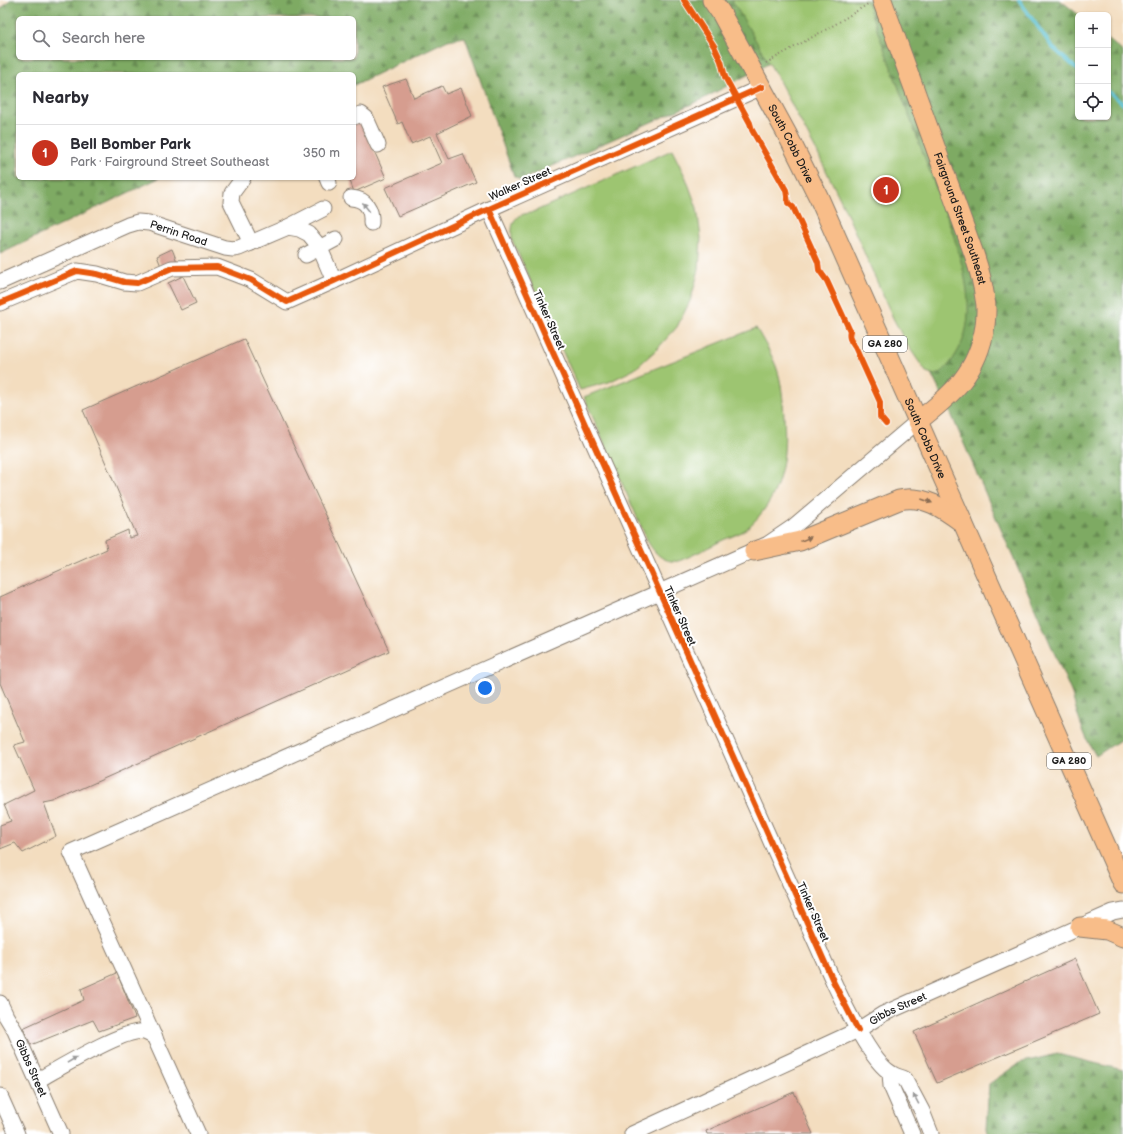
<!DOCTYPE html>
<html lang="en">
<head>
<meta charset="utf-8">
<style>
	:root { --surface:#fff; --page:#f7f7f7; --text:#2b2b33; --muted:#7c7c81; --line:#e1e1e2; --accent:#c8321e }
	body { margin:0; font-family:"Balsamiq Sans",sans-serif; background:var(--page); color:var(--text) }
	.controls { position:absolute; right:12px; top:12px; display:grid; overflow:hidden; border-radius:6px; box-shadow:0 1px 3px #0004 }
	.controls button { width:36px; height:36px; display:grid; place-items:center; padding:0; border:0; border-bottom:1px solid var(--line); background:var(--surface); color:var(--text); font:20px sans-serif }
	.you { position:absolute; left:485px; top:688px; width:14px; height:14px; margin:-10px; border:3px solid #fff; border-radius:50%; background:#1a73e8; box-shadow:0 0 0 6px #1a73e833 }
	.badge { display:grid; place-items:center; width:26px; height:26px; border-radius:50%; background:var(--accent); color:#fff; font-size:13px; font-weight:700 }
	.pin { position:absolute; translate:-50% -50%; border:2px solid #fff; box-shadow:0 1px 4px #0006 }
	.list { margin:0; padding:0; list-style:none }
	h2 { display:flex; justify-content:space-between; align-items:center; height:52px; margin:0; padding:0 16px; font-size:17px }
	h2 small { font-size:13px; font-weight:400; color:var(--muted) }
	.list li { display:grid; grid-template-columns:26px 1fr auto; gap:12px; align-items:center; box-sizing:border-box; height:56px; padding:0 16px; border-top:1px solid var(--line) }
	.list b { display:block; font-size:15px; white-space:nowrap }
	.list p { margin:0; font-size:13px; white-space:nowrap; color:var(--muted) }
	.list em { font-size:13px; font-style:normal; color:var(--muted) }
	.icon { flex:none; width:22px; height:22px; fill:none; stroke:currentColor; stroke-width:2; stroke-linecap:round; stroke-linejoin:round }
	.map { position:relative; flex:none; width:1123px; height:1134px; overflow:hidden }
	.search { position:absolute; background:var(--surface); box-shadow:0 1px 3px #0004; left:16px; top:16px; width:340px; height:44px; display:flex; align-items:center; gap:10px; box-sizing:border-box; padding:0 14px; border-radius:6px; color:var(--muted); font-size:15px }
	.panel { position:absolute; background:var(--surface); box-shadow:0 1px 3px #0004; left:16px; top:72px; width:340px; height:108px; border-radius:6px }
	.map>svg:first-child { display:block }
	.forest { fill:url(#forest-firs); stroke:#4d6340; fill-rule:evenodd }
	.green { fill:#9dc571; stroke:#5c7046 }
	.lines { fill:none; stroke-linecap:round; stroke-linejoin:round }
	.stream { stroke:#58c1d4; stroke-width:3.5 }
	.building { fill:#d69d8f }
	.minor-casing { stroke:#887c6e; stroke-width:17 }
	.major-casing { stroke:#887c6e; stroke-width:21 }
	.path { stroke:#887c6e; stroke-width:2; stroke-dasharray:1 3; stroke-linecap:butt }
	.minor { stroke:#fff; stroke-width:15 }
	.major { stroke:#f8bd89; stroke-width:19 }
	.cycleway-casing { stroke:#fff; stroke-width:8 }
	.cycleway { stroke:#e8590c; stroke-width:6 }
	.oneway { fill:#999 }
	.oneway2 { fill:#8a6c52 }
	.labels { text-anchor:middle; dominant-baseline:central; stroke-width:4; stroke-linejoin:round; paint-order:stroke }
	.shield { fill:#fff; stroke:#606060; stroke-width:1 }
	.shield-label { font-size:10px; font-weight:bold; fill:#1c1c1c }
	.street-label { font-size:11px; fill:#1c1c1c; stroke:#fff }
</style>
</head>
<body>
<div class="map">
<svg width="1123" height="1134" viewBox="0 0 1123 1134">
	<defs>
		<pattern id="forest-firs" width="22" height="20" patternUnits="userSpaceOnUse"><rect width="22" height="20" fill="#7eaa63"/><path d="M5 1l3.5 6h-7zM16 11l3.5 6h-7z" fill="#668a51"/></pattern>
	</defs>
	<rect width="100%" height="100%" fill="#fff"/>
	<filter id="ink" filterUnits="userSpaceOnUse"><feTurbulence type="fractalNoise" baseFrequency=".025" numOctaves="2"/><feDisplacementMap in="SourceGraphic" scale="8" xChannelSelector="R" yChannelSelector="G"/><feConvolveMatrix kernelMatrix="1 2 1 2 8 2 1 2 1" color-interpolation-filters="sRGB"/></filter>
	<filter id="wash" filterUnits="userSpaceOnUse"><feTurbulence type="fractalNoise" baseFrequency=".012" numOctaves="4" result="noise"/><feDisplacementMap in="SourceGraphic" scale="16" xChannelSelector="R" yChannelSelector="G"/><feGaussianBlur stdDeviation="0.9" result="paint"/><feColorMatrix in="noise" values="0 0 0 0 0 0 0 0 0 0 0 0 0 0 0 0 0 1.4 0 .05"/><feComposite in="paint" operator="in"/></filter>
	<g filter="url(#wash)">
		<rect width="100%" height="100%" fill="#f3ddbf"/>
		<g class="forest">
			<path d="M10 0H1060L1079 15 1078 117H1108V39L1123 52V738L1096 756C1084 737 1077 715 1072 694L952 416 777 59 701 100 521 180 514 176 465 37 448 40 354 85V74H18V178H159L0 254V10ZM18 18H354V58H18Z"/>
			<polygon points="1057,1054 1123,1070 1123,1134 988,1134 986,1128 989,1084 1019,1063"/>
		</g>
		<g class="green">
			<path d="M732 0H866L953 234C965 273 979 319 955 356 949 365 945 371 935 375L926 372 906 343 893 318 844 207 819 156 776 75Z"/>
			<path d="M672 150 686 178 697 208 701 238 699 269 691 299 677 327 657 349 635 369 609 382 580 390 512 240C511 224 513 214 531 213Z"/>
			<path d="M756 328C763 340 771 353 776 366 782 382 783 400 784 417 787 461 781 500 745 530 739 534 730 537 723 540 709 547 694 555 679 561 664 563 655 554 648 542L584 397Z"/>
		</g>
		<g class="lines">
			<g class="stream">
				<polyline points="1019,0 1052,47 1078,70"/>
				<polyline points="1108,91 1123,104"/>
			</g>
		</g>
		<g id="blocks">
			<g class="building">
				<polygon points="406,79 414,98 442,86 446,94 461,88 472,116 437,133 449,159 463,154 476,182 398,216 385,188 442,163 430,136 411,144 402,122 398,124 382,87"/>
				<polygon points="361,121 386,178 354,192 349,178 354,178 354,124"/>
				<polygon points="172,249 180,269 165,276 157,256"/>
				<polygon points="183,276 196,303 181,310 168,283"/>
				<polygon points="244,339 389,651 54,801 44,803 56,836 23,853 15,843 0,849 0,825 11,821 4,805 34,790 14,745 25,742 0,683 0,597 107,549 105,540 128,530 129,538 137,536 83,410"/>
				<polygon points="1075,959 1099,1014 937,1083 914,1032"/>
				<polygon points="117,973 135,1018 99,1031 93,1020 31,1045 23,1028 84,1000 81,989"/>
				<polygon points="794,1092 813,1134 707,1134 706,1131"/>
			</g>
		</g>
	</g>
	<g filter="url(#ink)">
		<use href="#blocks" fill-opacity="0" stroke="#887c6e" stroke-width="1"/>
		<g class="lines">
			<g class="minor-casing">
				<g id="minor">
					<polyline points="354,117 361,114 366,118 378,145"/>
					<polyline points="243,178 232,193 231,202 251,243"/>
					<polyline points="327,178 329,183"/>
					<path d="M351 198C366 199 372 209 371 223"/>
					<path d="M489 209 834 983C844 1004 871 1062 891 1073 895 1076 901 1077 905 1079L922 1111 931 1134"/>
					<polyline points="288,227 323,209"/>
					<polyline points="306,255 336,239"/>
					<path id="s1" d="M0 282 128 225 138 222 149 223 225 248 233 249 239 248 288 227 299 229 309 234 319 246 334 281"/>
					<polyline points="0,303 77,271 97,274 124,282 137,283 172,268 217,267 251,280 287,302 334,281 489,209 762,87"/>
					<path id="s2" d="M0 1003 6 1016 15 1031 61 1134"/>
					<polyline points="890,1073 891,1086 912,1134"/>
					<path d="M38 1080C56 1070 127 1027 144 1032 148 1033 152 1036 155 1037"/>
					<polyline points="0,1096 17,1134"/>
					<polyline points="198,1134 71,852 768,544 793,527 918,421"/>
					<path id="s3" d="M632 1134 858 1030 883 1014 1113 912 1123 910"/>
				</g>
			</g>
			<g class="major-casing">
				<g id="major">
					<path id="s4" d="M712 0 721 13 787 134 819 198 1123 884"/>
					<path id="s5" d="M882 0 974 254C979 269 983 283 985 299 987 307 986 317 985 326 978 372 953 394 918 421"/>
					<path d="M754 551 800 541 899 500C924 494 944 509 963 523"/>
					<polyline points="1080,927 1107,930 1123,937"/>
				</g>
			</g>
			<polyline class="path" points="766,63 834,25 868,4"/>
			<use href="#minor" class="minor"/>
			<use href="#major" class="major"/>
			<g class="cycleway-casing">
				<g id="cycleway">
					<path d="M684 0 714 46 721 61 725 77 750 123 752 130 786 190 788 203 793 207 818 262 819 270 827 281 850 331C848 338 851 341 855 347L880 402V417L886 424"/>
					<polyline points="489,209 834,983 858,1030"/>
					<polyline points="0,303 77,271 97,274 124,282 137,283 172,268 217,267 251,280 287,302 334,281 489,209 762,87"/>
				</g>
			</g>
			<use href="#cycleway" class="cycleway"/>
		</g>
		<defs><path id="oneway-solid" d="M-6-.8H1V-3.2L6.5 0L1 3.2V.8H-6Z"/></defs>
		<g class="oneway">
			<use href="#oneway-solid" transform="translate(366 207) rotate(-128)"/>
			<use href="#oneway-solid" transform="translate(72 1060) rotate(-31)"/>
			<use href="#oneway-solid" transform="translate(916 1099) rotate(-118)"/>
		</g>
		<g class="oneway2">
			<use href="#oneway-solid" transform="translate(927 501) rotate(20)"/>
			<use href="#oneway-solid" transform="translate(806 539) rotate(-22)"/>
		</g>
	</g>
	<g class="labels">
		<g class="shield">
			<rect x="863" y="336" width="44" height="16" rx="3"/>
			<rect x="1047" y="753" width="44" height="16" rx="3"/>
		</g>
		<g class="shield-label">
			<text x="885" y="344">GA 280</text>
			<text x="1069" y="761">GA 280</text>
		</g>
		<g class="street-label">
			<text stroke="none"><textPath href="#s4" startOffset="164">South Cobb Drive</textPath></text>
			<text transform="translate(520 184) rotate(-24)">Walker Street</text>
			<text stroke="none"><textPath href="#s5" startOffset="232">Fairground Street Southeast</textPath></text>
			<text stroke="none"><textPath href="#s1" startOffset="193">Perrin Road</textPath></text>
			<text transform="translate(549 320) rotate(66)">Tinker Street</text>
			<text stroke="none"><textPath href="#s4" startOffset="488">South Cobb Drive</textPath></text>
			<text transform="translate(680 616) rotate(66)">Tinker Street</text>
			<text transform="translate(813 912) rotate(66)">Tinker Street</text>
			<text stroke="none"><textPath href="#s3" startOffset="294">Gibbs Street</textPath></text>
			<text stroke="none"><textPath href="#s2" startOffset="72">Gibbs Street</textPath></text>
		</g>
	</g>
</svg>
<div class="controls">
<button>+</button>
<button>−</button>
<button><svg class="icon" aria-label="locate" viewBox="0 0 24 24"><circle cx="12" cy="12" r="6"/><path d="M12 2v4M12 18v4M2 12h4M18 12h4"/></svg></button>
</div>
<div class="you"></div>
<div class="pin badge" style="left:886px;top:190px">1</div>
<div class="search"><svg class="icon" aria-label="search" viewBox="0 0 24 24"><circle cx="10" cy="10" r="6"/><path d="M15 15l6 6"/></svg>Search here</div>
<section class="panel">
<h2>Nearby<small></small></h2>
<ul class="list">
<li><span class="badge">1</span><div><b>Bell Bomber Park</b><p>Park · Fairground Street Southeast</p></div><em>350 m</em></li>
</ul>
</section>
</div>
</body>
</html>
